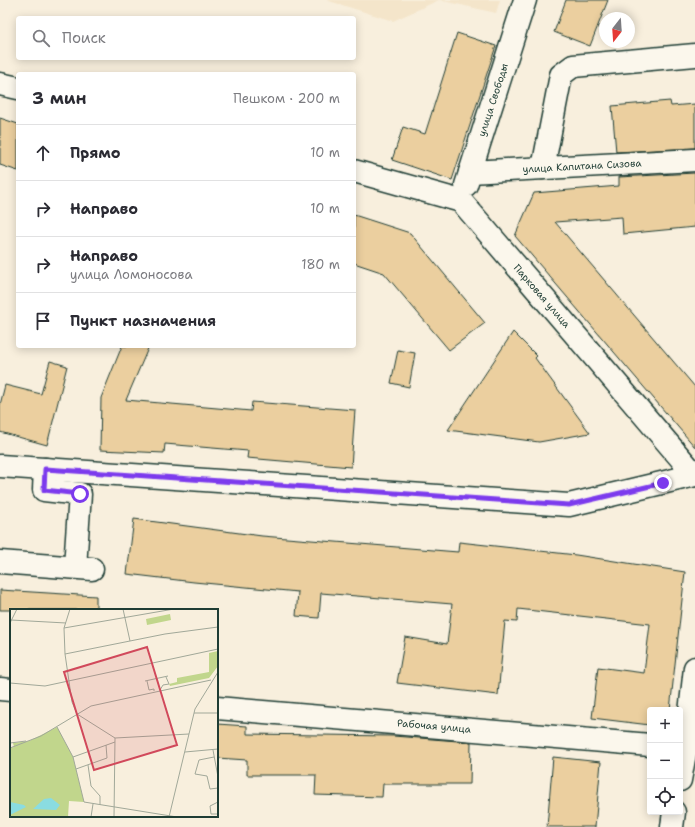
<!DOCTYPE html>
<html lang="ru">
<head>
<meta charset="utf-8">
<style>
	:root { --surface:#fff; --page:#f2f2f3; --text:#2b2b33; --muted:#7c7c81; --line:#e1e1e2 }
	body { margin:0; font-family:"Shantell Sans",sans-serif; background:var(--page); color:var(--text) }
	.controls { position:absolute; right:12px; bottom:12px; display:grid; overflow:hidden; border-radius:4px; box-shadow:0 2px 10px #0003 }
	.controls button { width:36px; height:36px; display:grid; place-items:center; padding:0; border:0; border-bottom:1px solid var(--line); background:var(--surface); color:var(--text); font:20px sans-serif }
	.compass { position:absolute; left:599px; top:12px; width:36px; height:36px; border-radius:50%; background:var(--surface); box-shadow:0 2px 10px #0003; rotate:197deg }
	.stop { position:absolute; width:12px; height:12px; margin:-9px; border:3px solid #7c3aed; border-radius:50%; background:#fff }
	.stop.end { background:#7c3aed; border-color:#fff; box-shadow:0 1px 4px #0008 }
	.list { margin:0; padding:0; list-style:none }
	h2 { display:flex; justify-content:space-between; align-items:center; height:52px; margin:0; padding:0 16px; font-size:17px }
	h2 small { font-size:13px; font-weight:400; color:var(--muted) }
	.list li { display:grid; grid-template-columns:26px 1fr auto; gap:12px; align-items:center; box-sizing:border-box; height:56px; padding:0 16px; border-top:1px solid var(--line) }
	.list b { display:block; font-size:15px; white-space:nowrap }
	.list p { margin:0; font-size:13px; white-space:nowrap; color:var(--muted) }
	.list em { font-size:13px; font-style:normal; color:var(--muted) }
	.icon { flex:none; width:22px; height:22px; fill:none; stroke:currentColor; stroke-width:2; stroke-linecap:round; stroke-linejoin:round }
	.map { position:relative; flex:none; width:695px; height:827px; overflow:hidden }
	.search { position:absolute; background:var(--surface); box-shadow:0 2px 10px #0003; left:16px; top:16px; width:340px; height:44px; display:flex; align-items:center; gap:10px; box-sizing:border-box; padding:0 14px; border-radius:4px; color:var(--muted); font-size:15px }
	.panel { position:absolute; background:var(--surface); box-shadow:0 2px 10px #0003; left:16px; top:72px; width:340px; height:276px; border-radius:4px }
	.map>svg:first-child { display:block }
	.built { fill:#f4e5ca }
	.building { fill:#ebcf9f; stroke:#1f3d34 }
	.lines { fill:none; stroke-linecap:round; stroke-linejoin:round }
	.minor-casing { stroke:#1f3d34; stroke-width:25 }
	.minor { stroke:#fbf7ec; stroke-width:22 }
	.route { stroke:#7c3aed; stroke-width:5 }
	.labels { text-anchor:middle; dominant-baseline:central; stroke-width:3.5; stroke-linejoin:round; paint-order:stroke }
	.street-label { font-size:10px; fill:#1f3d34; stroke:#fbf7ec }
	.inset-road { fill:none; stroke:#a1a899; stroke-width:1 }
	.view { fill:#d1495b; fill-opacity:0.15; stroke:#d1495b; stroke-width:2 }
	.inset-edge { fill:none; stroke:#1f3d34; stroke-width:2 }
</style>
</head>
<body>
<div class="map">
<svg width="695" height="827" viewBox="0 0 695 827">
	<rect width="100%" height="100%" fill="#f8efdd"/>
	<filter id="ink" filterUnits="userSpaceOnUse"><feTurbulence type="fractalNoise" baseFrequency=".025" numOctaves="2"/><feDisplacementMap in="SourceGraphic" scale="8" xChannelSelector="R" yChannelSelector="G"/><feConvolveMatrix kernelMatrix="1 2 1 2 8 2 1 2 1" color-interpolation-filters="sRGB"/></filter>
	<g filter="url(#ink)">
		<polygon class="built" points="326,0 500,0 496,13 439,0 393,21"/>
		<g class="building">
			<polygon points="566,0 608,0 590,46 554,32"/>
			<polygon points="457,33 496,46 452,180 392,160 403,127 425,134"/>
			<polygon points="670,101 671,106 695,104 695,148 616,152 612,106"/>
			<polygon points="0,118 18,124 18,171 0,165"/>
			<polygon points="695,173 695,227 623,234 622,217 555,222 695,387 695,447 515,236 534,193 619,186 619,177"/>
			<polygon points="354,215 410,233 485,323 449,350 384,273 354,263"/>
			<polygon points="513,332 537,356 535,358 590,433 539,442 448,430"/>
			<polygon points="122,346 149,346 126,400 251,411 252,402 355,410 351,467 247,458 248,451 165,444 164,453 100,450 101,398"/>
			<polygon points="398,350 415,353 409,387 391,383"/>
			<polygon points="50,361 67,366 47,445 0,432 0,405 5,385 41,394"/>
			<polygon points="134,519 262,536 458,552 459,542 576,555 685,572 670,710 650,710 650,725 592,718 598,667 644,673 650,624 518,609 517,622 505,621 498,695 397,683 405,637 447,644 452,604 321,593 319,618 296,616 298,592 194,582 127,574"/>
			<polygon points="0,590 96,596 96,610 0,610"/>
			<polygon points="217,724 247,726 247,734 393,736 471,742 470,784 383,784 382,797 315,795 316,775 247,775 247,760 217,758"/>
			<polygon points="553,757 601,762 595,827 547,827"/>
		</g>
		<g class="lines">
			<g class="minor-casing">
				<g id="minor">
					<polyline points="0,84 18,88"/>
					<polyline points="543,168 561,75 573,66 695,55"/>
					<polyline points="354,171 461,201 695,475"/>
					<polyline points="470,172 695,160"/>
					<polyline points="466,185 525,0"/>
					<polyline points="0,466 569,505 695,475"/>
					<polyline points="45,469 44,490 80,494 75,567"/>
					<polyline points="0,562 92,569"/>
					<polyline points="0,689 11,690"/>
					<polyline points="217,708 650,745"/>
					<polyline points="680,780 686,748 695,668"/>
					<polyline points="672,827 674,812"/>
				</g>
			</g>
			<use href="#minor" class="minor"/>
		</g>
	</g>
	<g class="lines" filter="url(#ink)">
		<polyline class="route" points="80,494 44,490 45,469 569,505 663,483"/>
	</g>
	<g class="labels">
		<g class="street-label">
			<text transform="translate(493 100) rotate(-72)">улица Свободы</text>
			<text transform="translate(582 166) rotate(-3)">улица Капитана Сизова</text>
			<text transform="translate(542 296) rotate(49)">Парковая улица</text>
			<text transform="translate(434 726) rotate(5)">Рабочая улица</text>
		</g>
	</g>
	<g transform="translate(10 609)">
		<rect width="208" height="208" fill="#f8efdd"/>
		<path d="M160 5 161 11 137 16 136 10ZM208 42V57L199 69 160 77 159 75 167 73V69L199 63V44ZM47 118 63 148 74 193 59 192 58 208H0V139L4 138 3 134 19 132Z" fill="#c1d68c"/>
		<path d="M41 189 50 196 46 201 23 200 34 190ZM0 193 14 196 16 198 0 206Z" fill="#8adce1"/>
		<path class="inset-road" d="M60 0 54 19 55 45 62 93 67 105M113 0 120 32M1 11 56 14M0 14 7 0M54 19 164 0M55 45 155 25 208 18M135 72 158 67M137 72 139 81 144 80V82M0 74 35 77 208 40M150 81 153 76 159 75 156 68M184 104H208M67 105 105 129 179 125M47 118 63 148 74 193 167 208M0 134 16 132M0 139 31 127 81 97 201 71M203 141 208 168M175 143 208 140M63 148 105 133M204 148 189 151 185 165 197 167 200 180 208 179M78 156 81 177 90 187V196M66 160 97 149 96 136M208 193 200 197 201 205H208M81 208 83 195M104 208 105 129M159 208 185 100 208 63"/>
		<path class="view" d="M137 38 167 136 84 161 54 63Z"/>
		<rect width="208" height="208" class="inset-edge"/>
	</g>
</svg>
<div class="controls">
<button>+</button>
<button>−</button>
<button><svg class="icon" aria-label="locate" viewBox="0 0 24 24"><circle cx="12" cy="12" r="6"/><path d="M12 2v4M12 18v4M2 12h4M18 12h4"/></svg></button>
</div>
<svg class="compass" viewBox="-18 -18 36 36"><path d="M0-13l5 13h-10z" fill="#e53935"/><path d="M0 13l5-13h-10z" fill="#7c7c81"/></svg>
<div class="stop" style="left:80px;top:494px"></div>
<div class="stop end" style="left:663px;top:483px"></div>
<div class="search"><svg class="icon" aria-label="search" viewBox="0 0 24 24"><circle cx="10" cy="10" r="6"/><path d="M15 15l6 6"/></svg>Поиск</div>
<section class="panel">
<h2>3 мин<small>Пешком · 200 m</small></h2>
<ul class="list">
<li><svg class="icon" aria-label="ahead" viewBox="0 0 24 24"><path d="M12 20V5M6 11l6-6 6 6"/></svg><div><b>Прямо</b></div><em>10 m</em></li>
<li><svg class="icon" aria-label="right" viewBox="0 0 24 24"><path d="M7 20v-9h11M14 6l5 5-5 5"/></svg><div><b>Направо</b></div><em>10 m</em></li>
<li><svg class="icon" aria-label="right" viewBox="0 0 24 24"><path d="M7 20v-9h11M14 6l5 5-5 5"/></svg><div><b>Направо</b><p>улица Ломоносова</p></div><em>180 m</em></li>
<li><svg class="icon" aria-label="arrive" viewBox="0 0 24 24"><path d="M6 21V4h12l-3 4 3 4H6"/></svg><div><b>Пункт назначения</b></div></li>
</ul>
</section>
</div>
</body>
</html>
